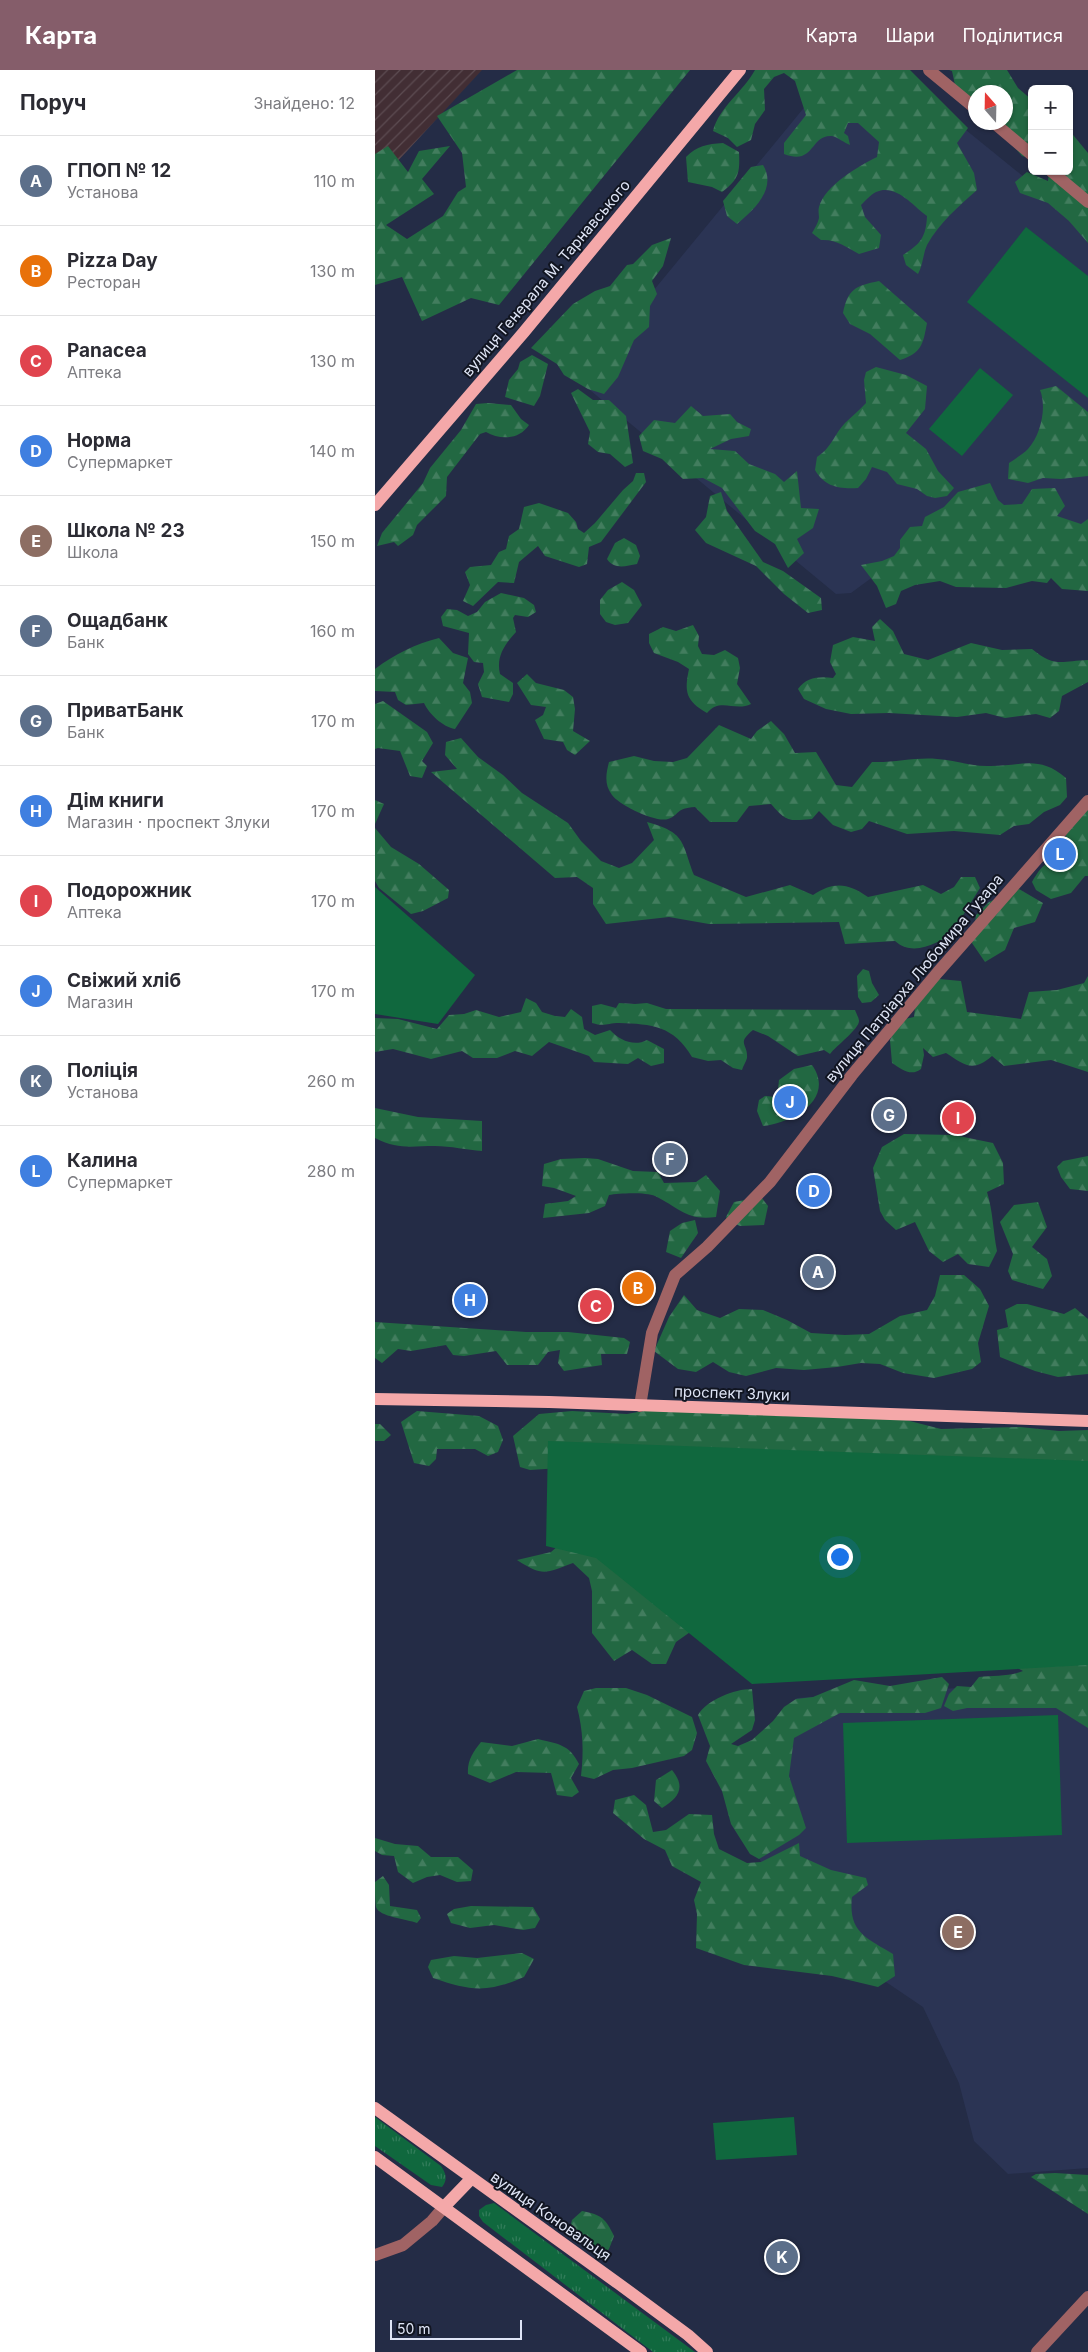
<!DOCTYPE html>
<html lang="uk">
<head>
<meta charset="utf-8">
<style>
	:root { --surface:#fff; --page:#f2f2f3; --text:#2b2b33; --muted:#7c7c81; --line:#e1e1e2; --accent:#855d6a }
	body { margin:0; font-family:Inter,sans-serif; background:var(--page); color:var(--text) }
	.controls { position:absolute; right:15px; top:15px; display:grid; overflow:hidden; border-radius:8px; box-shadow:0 1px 4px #0004 }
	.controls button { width:45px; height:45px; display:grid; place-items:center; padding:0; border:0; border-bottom:1px solid var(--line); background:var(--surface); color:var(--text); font:25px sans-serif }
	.compass { position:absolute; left:593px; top:15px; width:45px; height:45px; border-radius:50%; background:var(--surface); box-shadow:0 1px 4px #0004; rotate:340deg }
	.scale { position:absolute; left:15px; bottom:12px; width:132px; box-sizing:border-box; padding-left:5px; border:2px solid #dfe5f6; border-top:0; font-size:14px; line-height:18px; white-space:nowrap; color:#dfe5f6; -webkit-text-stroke:4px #111521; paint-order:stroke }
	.you { position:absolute; left:464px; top:1486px; width:18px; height:18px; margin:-12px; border:4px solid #fff; border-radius:50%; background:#1a73e8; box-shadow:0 0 0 8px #1a73e833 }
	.badge { display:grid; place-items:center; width:32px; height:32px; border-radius:50%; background:var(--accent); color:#fff; font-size:16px; font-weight:700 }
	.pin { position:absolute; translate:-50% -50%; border:2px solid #fff; box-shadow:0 1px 5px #0006 }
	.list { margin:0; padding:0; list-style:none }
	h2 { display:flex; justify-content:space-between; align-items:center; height:65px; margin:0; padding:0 20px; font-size:21px }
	h2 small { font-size:16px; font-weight:400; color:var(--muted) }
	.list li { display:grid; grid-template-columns:32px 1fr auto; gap:15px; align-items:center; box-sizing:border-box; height:90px; padding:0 20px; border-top:1px solid var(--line) }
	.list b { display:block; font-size:19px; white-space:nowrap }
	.list p { margin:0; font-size:16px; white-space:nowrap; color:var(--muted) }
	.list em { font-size:16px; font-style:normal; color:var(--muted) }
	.map { position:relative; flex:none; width:713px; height:2282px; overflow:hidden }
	header { display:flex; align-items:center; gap:30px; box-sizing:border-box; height:70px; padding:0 25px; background:var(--accent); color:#fff }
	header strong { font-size:24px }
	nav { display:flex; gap:28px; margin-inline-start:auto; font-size:18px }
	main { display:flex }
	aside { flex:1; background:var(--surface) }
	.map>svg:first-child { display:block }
	.built { fill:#2b3454 }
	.industrial { fill:url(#industrial-furrows) }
	.grass { fill:url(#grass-tufts) }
	.forest { fill:url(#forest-firs) }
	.park { fill:#10683e }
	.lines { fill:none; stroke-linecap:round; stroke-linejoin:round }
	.minor { stroke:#a06364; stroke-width:12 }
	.major { stroke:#f4a8a9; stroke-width:12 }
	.labels { text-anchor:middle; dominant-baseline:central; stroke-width:4; stroke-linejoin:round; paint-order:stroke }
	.street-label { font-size:15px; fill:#dfe5f6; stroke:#111521 }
</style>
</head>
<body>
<header>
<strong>Карта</strong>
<nav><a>Карта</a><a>Шари</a><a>Поділитися</a></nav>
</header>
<main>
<aside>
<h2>Поруч<small>Знайдено: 12</small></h2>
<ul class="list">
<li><span class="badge" style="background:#5c6f8a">A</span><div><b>ГПОП № 12</b><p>Установа</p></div><em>110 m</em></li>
<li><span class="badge" style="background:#e8710a">B</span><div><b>Pizza Day</b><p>Ресторан</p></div><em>130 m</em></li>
<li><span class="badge" style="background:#e0444e">C</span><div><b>Panacea</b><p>Аптека</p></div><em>130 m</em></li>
<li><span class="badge" style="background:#3f7fe0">D</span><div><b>Норма</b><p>Супермаркет</p></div><em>140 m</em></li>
<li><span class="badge" style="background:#8d6e63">E</span><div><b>Школа № 23</b><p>Школа</p></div><em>150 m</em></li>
<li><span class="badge" style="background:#5c6f8a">F</span><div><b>Ощадбанк</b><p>Банк</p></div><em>160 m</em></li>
<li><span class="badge" style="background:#5c6f8a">G</span><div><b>ПриватБанк</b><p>Банк</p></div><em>170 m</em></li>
<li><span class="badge" style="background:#3f7fe0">H</span><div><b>Дім книги</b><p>Магазин · проспект Злуки</p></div><em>170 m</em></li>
<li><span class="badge" style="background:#e0444e">I</span><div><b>Подорожник</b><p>Аптека</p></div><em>170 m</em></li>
<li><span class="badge" style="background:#3f7fe0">J</span><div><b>Свіжий хліб</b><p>Магазин</p></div><em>170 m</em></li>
<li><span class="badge" style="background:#5c6f8a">K</span><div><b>Поліція</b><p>Установа</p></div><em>260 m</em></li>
<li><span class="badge" style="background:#3f7fe0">L</span><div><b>Калина</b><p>Супермаркет</p></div><em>280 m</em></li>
</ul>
</aside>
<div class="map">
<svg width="713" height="2282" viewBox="0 0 713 2282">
	<defs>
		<pattern id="industrial-furrows" width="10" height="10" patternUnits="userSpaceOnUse" patternTransform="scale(1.25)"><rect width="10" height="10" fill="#422e34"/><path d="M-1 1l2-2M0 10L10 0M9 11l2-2" fill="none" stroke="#5d4c52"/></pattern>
		<pattern id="grass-tufts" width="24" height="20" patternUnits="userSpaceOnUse" patternTransform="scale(1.25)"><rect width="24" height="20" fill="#10683e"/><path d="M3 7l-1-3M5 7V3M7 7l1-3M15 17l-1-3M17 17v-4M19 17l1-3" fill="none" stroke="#327d5a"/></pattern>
		<pattern id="forest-firs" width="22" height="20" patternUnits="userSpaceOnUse" patternTransform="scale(1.25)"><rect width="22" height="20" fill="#226842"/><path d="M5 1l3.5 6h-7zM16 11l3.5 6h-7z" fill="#427d5e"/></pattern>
	</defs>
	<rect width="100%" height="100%" fill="#242c46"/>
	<g class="built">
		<polygon points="460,0 517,0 713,159 713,462 567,456 476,523 461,524 204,311"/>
		<polygon points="713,1610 713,2098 633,2104 599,2071 584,2013 548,1937 511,1912 394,1812 350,1704 422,1628"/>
	</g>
	<polygon class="industrial" points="0,0 107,0 21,93 0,112"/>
	<g class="grass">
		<path d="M0 2047 66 2096C71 2104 73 2109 67 2117L56 2115 0 2076Z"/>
		<polygon points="119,2133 320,2282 278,2282 108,2152 104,2146 104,2140 111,2135"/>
	</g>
	<g class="forest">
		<polygon points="142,0 315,0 124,235 96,228 47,251 27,207 0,215 0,84 13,76 33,102 44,81 75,76 47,109 59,124 11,155 32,169 68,146 83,122 91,117 87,83 62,46"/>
		<path d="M380 0H535L593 58 582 73 599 103 602 120C584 136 564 153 552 175 548 184 548 195 543 204L531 195 528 185C545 174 551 168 552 146 538 136 521 113 501 122 495 125 490 131 486 135L490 147 506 165 504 178 484 184C471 177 461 169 446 170L437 163C440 158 443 153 444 148 444 145 443 140 444 137 450 115 484 96 502 87L504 72 483 53H473L469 63 473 66 475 75C470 73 462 67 457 66 435 64 440 96 409 84V73L431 45 420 11 409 3 399 7 389 19 390 40 380 54 376 70 362 77 353 68 338 61C344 37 368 22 380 0Z"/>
		<polygon points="574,0 632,0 643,18 657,30 657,89 647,86 619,53 630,52 630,22 600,22 600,35 580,15 577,1"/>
		<polygon points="694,60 713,83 713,173 694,151 673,133 645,123 640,112 652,102 673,111 674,101 694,101"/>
		<path d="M348 73 364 82C365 103 364 109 347 122L337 117 313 112 311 87C322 76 332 74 348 73Z"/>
		<path d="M388 95C402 118 380 139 362 154L352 146 348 131 376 97Z"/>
		<polygon points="296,168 288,196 277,211 282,224 275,236 274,257 259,270 243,307 229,324 213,319 189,305 182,294 156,278 198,234 220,221 235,216 252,195 258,194 277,175"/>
		<path d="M504 211 552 253C548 274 547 283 525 290L495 264 475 254 468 243C473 219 480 216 504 211Z"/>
		<polygon points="157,285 173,294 165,326 159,336 130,327 134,310 143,299 145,292"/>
		<path d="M501 297 531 305 552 316 550 339 531 363 551 379 563 401 579 418 572 426 560 428 552 426 542 419 522 414 512 402 497 397 491 409 483 418C464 419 450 417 440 400L442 387C458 376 458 366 470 353 477 346 485 340 491 333L489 310 491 302Z"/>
		<path d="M681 316 713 342V406L686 409 668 408 653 413 633 409 634 393C640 389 648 384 653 379 666 365 672 337 665 320Z"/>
		<polygon points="203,319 218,330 234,330 251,346 258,393 250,397 235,384 223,382 213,374 215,362 196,323"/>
		<path d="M113 333 136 335 146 349 154 355C144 370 125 370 111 362L105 364 72 407 71 426 42 455 38 465 23 476 19 472 2 476 7 463 48 413 55 398 86 360 101 334Z"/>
		<polygon points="316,336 328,346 355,344 362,352 376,359 374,366 356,369 335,379 360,381 374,394 400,404 409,412 422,401 426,438 444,439 438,458 422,469 429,483 413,498 400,474 380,461 347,418 328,408 308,409 287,389 268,381 264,366 279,350 300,353"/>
		<polygon points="261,403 269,403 271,412 226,472 214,477 212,494 204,497 170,486 163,476 144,492 139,513 123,512 98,536 88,531 95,515 90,502 95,497 116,495 124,482 131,479 134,466 144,459 149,437 164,433 193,443 201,452 203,459 209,463 220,453 248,420 258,411"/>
		<polygon points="615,413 623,430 629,435 647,434 657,419 680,418 690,436 682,446 706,454 713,449 713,521 687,519 676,508 672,513 657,511 631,518 581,517 565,511 540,515 526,521 521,534 511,538 502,516 486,495 507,491 519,486 525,478 525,470 535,457 547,456 550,447 569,437 583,422"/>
		<polygon points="346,422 352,441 388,492 408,501 446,528 447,540 433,543 409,524 381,496 331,473 320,460 331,447 335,426"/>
		<path d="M249 468 261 475 265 486 262 494C251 496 239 500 232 489L240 473Z"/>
		<polygon points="247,512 259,520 267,535 253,553 240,555 231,552 225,544 225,530 233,520"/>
		<path d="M126 523 149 528 159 535 161 542 153 547 140 545 138 548 141 562C129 575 121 587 125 604L138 613V624L134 632 107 627 103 614 109 602 108 593 99 592 93 584 94 563 68 556 66 547 72 539 82 540 93 546 102 542 110 532Z"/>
		<path d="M505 549 518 561 529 584 553 590 596 573 627 580 657 579C680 598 686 591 713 590V612L687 626 684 641 675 648 661 644 630 648 611 643 582 647 514 643 476 644 451 639 429 629 423 619C431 607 445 606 458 608L461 604 455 592 458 575 478 567 500 571 497 557Z"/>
		<path d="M318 555 324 566 323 576 327 584 339 585 350 580 363 588 365 598 362 614 376 634C360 642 345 627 332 643 311 631 309 622 314 599L303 592 279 583 274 573V564L288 557 301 561Z"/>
		<path d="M64 568 78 583 93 588 88 613 95 622 97 633 80 659C68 657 54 644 49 633L31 635 23 630 20 622 0 621V599C20 584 40 574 64 568Z"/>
		<polygon points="152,604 161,613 189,620 198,627 200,639 198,661 215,671 200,685 192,680 188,672 169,669 160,650 168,645 171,637 156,635 142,613"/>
		<polygon points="8,631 52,662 58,673 47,691 52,696 47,708 35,706 25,681 3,678 0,679 0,634"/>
		<path d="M396 651 409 664 420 683 441 682 461 715 477 717 497 692C519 693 541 687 562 689 579 690 595 696 612 696 645 697 663 684 691 708L692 727 685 735 669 742 654 754 639 756 625 765 579 761 532 764 494 751 487 759 476 762 458 755 444 741 437 749C413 751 412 752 396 734L374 736 362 752H335L320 737C300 738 305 745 293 749 281 753 244 735 237 725 229 714 231 704 234 692L259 686 279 691 298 692 312 688 344 655 376 669 382 661Z"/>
		<path d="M86 668 103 687 128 705 147 723 193 753 206 771 226 791 244 798 257 793 279 770 272 752C311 763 306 771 319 805L371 827 415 815 438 825C459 811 473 813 493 827L548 815 566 824 579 817 586 807H600L605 818 585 850 581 862C563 872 539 888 520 871L470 874 464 852 334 854 294 847 231 854 218 834V818L202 807 180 808 56 702 82 699 70 685 71 672Z"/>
		<polygon points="0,730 9,734 0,754"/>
		<path d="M713 738V806H710L696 823 676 829 661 820 657 812C666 796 673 789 692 786 687 759 694 754 713 738Z"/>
		<polygon points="0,758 16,777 44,794 74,820 73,828 48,841 36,844 4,818 0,811"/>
		<polygon points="644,819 668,833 660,852 639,858 630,880 610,892 597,873 601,845 614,832"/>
		<polygon points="488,899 494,901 497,913 504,925 496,932 487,933 483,927 482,906"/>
		<path d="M713 906V1002L676 990 629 996 617 986C597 1003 590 995 571 983L558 987 548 978 549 985 546 999C536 1007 526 999 517 993L515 970 525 950 539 947 540 938 564 909 586 911 592 942 646 949 654 922 682 920 709 913Z"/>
		<path d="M151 928 161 933 167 942 180 946 190 947 196 939 207 947 209 959 220 965 235 960C244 970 259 977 272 970L289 979V993L276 996 263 988 253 994 219 992 214 986 174 972 157 986 140 981 122 988H98L87 981 56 989 18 979 0 982V948L23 949 62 959 74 945 89 944 101 940 124 947 146 942Z"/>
		<path d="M244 933 260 934 272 933 291 939 480 940C481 943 484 948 484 951 484 959 461 976 455 984L449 980 423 986 393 966 378 960C361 974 373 973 372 988 371 992 368 996 367 1000L358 998 346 990 333 991 317 987C299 956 277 954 244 953 232 953 230 957 217 953V936L226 934 241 938Z"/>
		<path d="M437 995C461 1029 417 1053 388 1056L382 1041 384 1030 390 1026 402 1027 404 1010 419 999Z"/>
		<path d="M0 1038 43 1047 107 1051V1081C92 1080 76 1076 60 1076 36 1076 24 1080 0 1068Z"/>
		<path d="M529 1064 579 1065 618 1073 628 1093 629 1114 612 1122C618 1141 618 1161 622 1181L614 1197 593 1194 583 1184 568 1192 554 1181 540 1152 521 1160 510 1150 505 1141 498 1098 507 1077Z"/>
		<polygon points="713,1086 713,1121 695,1119 686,1107 682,1097 688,1091"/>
		<path d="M210 1088 223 1089 258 1101 283 1102 289 1113 321 1112 331 1105 345 1121 341 1147C311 1151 305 1138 280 1126 271 1122 244 1123 234 1125L230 1136 214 1143 168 1148 170 1134 193 1131 201 1126 179 1118 167 1116 169 1094 186 1089Z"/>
		<polygon points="386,1127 393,1136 389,1155 365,1156 352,1150 351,1147 359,1132"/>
		<polygon points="663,1132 672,1157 657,1177 672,1189 677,1206 668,1219 637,1210 633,1201 638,1184 625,1152 639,1135"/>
		<polygon points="320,1150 323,1163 306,1188 291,1182 295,1161 307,1153"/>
		<polygon points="565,1205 589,1205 605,1219 614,1236 603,1273 606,1292 597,1299 559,1308 528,1303 505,1294 486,1293 462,1297 429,1300 401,1298 371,1306 354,1302 338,1292 321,1302 303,1299 279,1281 294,1247 309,1225 322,1240 345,1248 364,1239 388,1240 412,1250 436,1263 470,1265 494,1264 525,1246 552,1240 560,1226"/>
		<polygon points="642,1234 652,1234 689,1244 700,1238 713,1249 713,1304 683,1307 660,1301 625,1287 622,1260 633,1257 630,1240"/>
		<polygon points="0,1252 151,1262 193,1262 249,1268 255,1272 252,1284 226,1284 227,1295 189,1301 183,1293 185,1280 173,1282 163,1295 132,1295 121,1281 89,1286 78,1285 71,1275 36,1281 23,1279 7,1293 0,1288"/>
		<path d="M274 1340 527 1349 566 1359 645 1357 684 1361 713 1360V1512L318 1560 301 1572 291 1594H277L257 1580 239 1591 217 1563V1521L214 1508 198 1493C171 1503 168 1507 142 1490L176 1482 190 1470 185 1398 155 1400 145 1397 138 1366 164 1344 197 1341 252 1344Z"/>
		<polygon points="42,1341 104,1346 123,1356 128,1370 123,1382 113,1386 100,1379 62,1379 61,1389 54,1396 39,1393 26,1352"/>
		<polygon points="0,1354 5,1354 16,1365 9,1371 0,1371"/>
		<path d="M713 1546V1658L681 1638H592L578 1641 569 1636 574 1624 582 1616 596 1617 604 1607C619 1605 633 1607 648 1601L633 1593Z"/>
		<path d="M567 1607 574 1614 566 1638 550 1643H465L419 1668 414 1706 431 1758 424 1765 384 1789 375 1784 356 1754 347 1721 331 1691 335 1676 323 1645C332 1630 359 1619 377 1619L380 1650 377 1660 356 1674 363 1676 377 1670 398 1651 409 1637 421 1629 438 1627 479 1610 515 1616Z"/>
		<path d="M221 1618H251L272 1625 317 1647 322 1663 317 1680 309 1686 257 1698 238 1700 219 1709 206 1706C209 1682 208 1660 202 1637L209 1621Z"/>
		<path d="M163 1669C183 1674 194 1674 204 1694L196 1708 204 1722 197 1727 182 1725 176 1703 141 1702 115 1713 93 1704C92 1691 98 1682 106 1672L137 1676Z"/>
		<path d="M297 1700C311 1717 304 1728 287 1738L279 1731 281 1710Z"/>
		<path d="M259 1725 271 1735 278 1762 291 1760 314 1744 337 1745 339 1764 344 1779 372 1793 386 1792 424 1773 425 1786 456 1800 491 1808 493 1815 477 1827C473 1862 491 1868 518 1884L520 1906 503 1917 457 1906 369 1895 321 1878 322 1844 319 1830 326 1812 297 1796 290 1780 269 1769 238 1743 240 1730Z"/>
		<polygon points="0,1768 20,1774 43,1776 56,1787 83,1787 98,1800 96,1811 82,1812 65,1805 52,1807 38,1813 23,1802 19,1786 7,1785 0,1781"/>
		<path d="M8 1806 14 1815 15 1836 42 1840 46 1848 42 1853C32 1849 4 1847 1 1837 0 1830 0 1820 0 1812Z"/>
		<polygon points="96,1836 158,1837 165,1849 160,1858 148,1860 119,1855 95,1858 76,1853 72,1844 79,1839"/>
		<path d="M147 1883 159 1889 149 1907C112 1923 96 1921 58 1908L53 1897 56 1890 79 1886 102 1888Z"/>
		<polygon points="680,2103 713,2105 713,2144 656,2107 661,2104"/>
		<path d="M207 2141C227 2145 230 2148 239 2166L234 2179 225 2188 194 2162 197 2150Z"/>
	</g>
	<g class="park">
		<polygon points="651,157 713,206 713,328 592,232"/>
		<polygon points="605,298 638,325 587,386 554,359"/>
		<polygon points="0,817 100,905 63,954 0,944"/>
		<polygon points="173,1371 713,1391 713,1595 377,1614 221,1488 171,1476"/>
		<polygon points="683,1645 687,1765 472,1773 468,1653"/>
		<polygon points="419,2047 422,2085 341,2090 338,2053"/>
	</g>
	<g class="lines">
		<g class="minor">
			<polyline points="554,0 600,38"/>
			<polyline points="618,52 657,85"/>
			<polyline points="676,101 713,132"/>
			<polyline points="265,1336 277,1263 300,1205 332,1177 395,1112 477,1005 563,902 713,731"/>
			<polyline points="0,2185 28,2175 57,2151 69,2137"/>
			<polyline points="662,2282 713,2227"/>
		</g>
		<g class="major">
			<polyline points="0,435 149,262 365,0"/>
			<polyline points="0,1329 174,1332 713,1351"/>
			<polyline points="0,2038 244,2214 313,2265 332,2282"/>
			<polyline points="0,2087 266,2282"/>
			<polyline points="69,2137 96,2109"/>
		</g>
	</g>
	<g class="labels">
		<g class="street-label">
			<text transform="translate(171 208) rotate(-50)">вулиця Генерала М. Тарнавського</text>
			<text transform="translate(539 908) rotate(-50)">вулиця Патріарха Любомира Гузара</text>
			<text transform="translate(357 1323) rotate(2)">проспект Злуки</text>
			<text transform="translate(176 2146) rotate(35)">вулиця Коновальця</text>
		</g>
	</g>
</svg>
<div class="controls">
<button>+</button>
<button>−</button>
</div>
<svg class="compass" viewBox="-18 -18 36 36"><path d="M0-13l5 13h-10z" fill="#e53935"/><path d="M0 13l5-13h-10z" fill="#7c7c81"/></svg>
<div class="scale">50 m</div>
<div class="you"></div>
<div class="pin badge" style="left:443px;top:1202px;background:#5c6f8a">A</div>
<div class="pin badge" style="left:263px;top:1218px;background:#e8710a">B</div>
<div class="pin badge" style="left:221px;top:1236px;background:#e0444e">C</div>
<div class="pin badge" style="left:439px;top:1121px;background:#3f7fe0">D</div>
<div class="pin badge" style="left:583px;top:1862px;background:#8d6e63">E</div>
<div class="pin badge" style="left:295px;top:1089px;background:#5c6f8a">F</div>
<div class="pin badge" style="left:514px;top:1045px;background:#5c6f8a">G</div>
<div class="pin badge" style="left:95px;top:1230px;background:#3f7fe0">H</div>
<div class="pin badge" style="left:583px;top:1048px;background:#e0444e">I</div>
<div class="pin badge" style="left:415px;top:1032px;background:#3f7fe0">J</div>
<div class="pin badge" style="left:407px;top:2187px;background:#5c6f8a">K</div>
<div class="pin badge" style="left:685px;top:784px;background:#3f7fe0">L</div>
</div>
</main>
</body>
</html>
